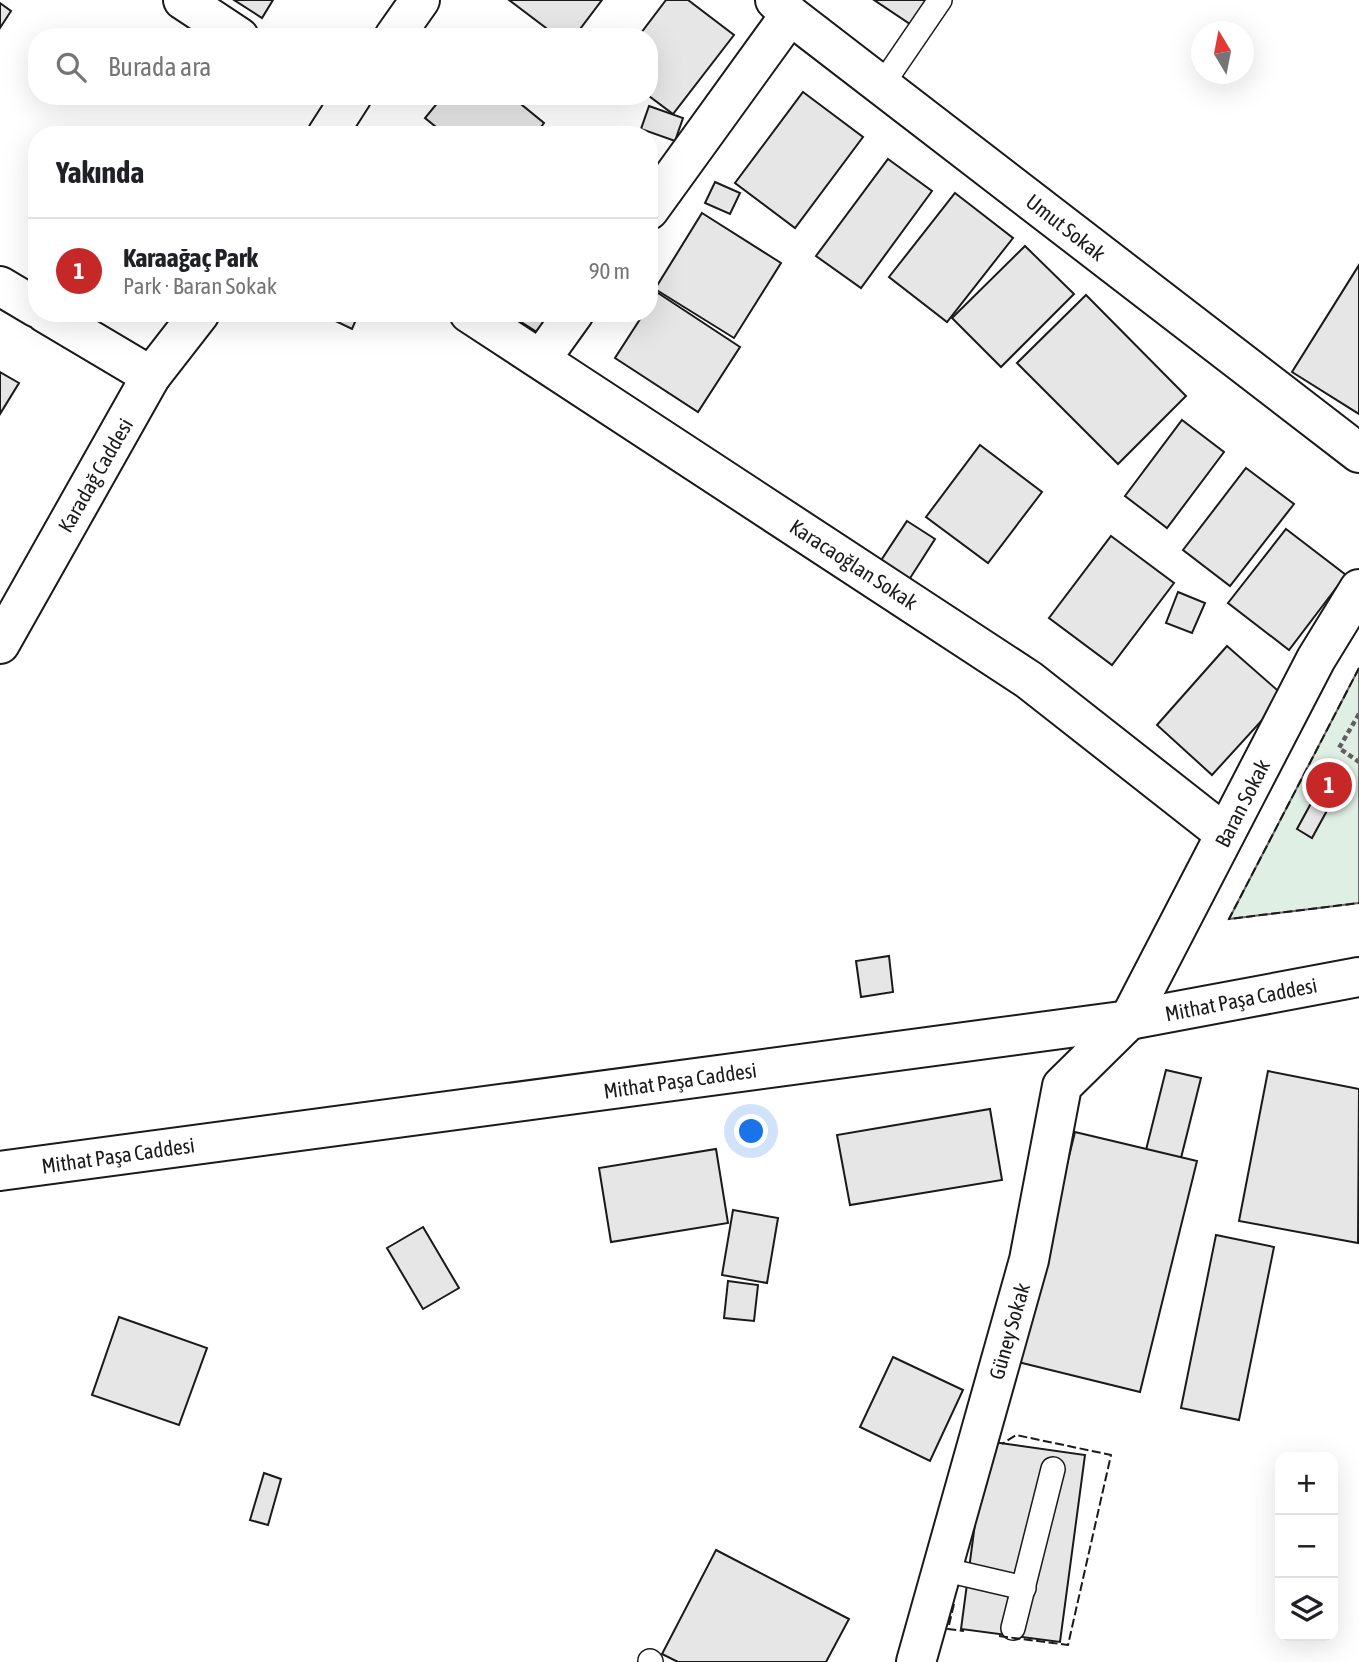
<!DOCTYPE html>
<html lang="tr">
<head>
<meta charset="utf-8">
<style>
	:root { --surface:#fff; --page:#f6f6f6; --text:#202124; --muted:#757577; --line:#e0e0e0; --accent:#c62828 }
	body { margin:0; font-family:"Asap Condensed",sans-serif; background:var(--page); color:var(--text) }
	.controls { position:absolute; right:21px; bottom:21px; display:grid; overflow:hidden; border-radius:14px; box-shadow:0 7px 28px #0002 }
	.controls button { width:63px; height:63px; display:grid; place-items:center; padding:0; border:0; border-bottom:2px solid var(--line); background:var(--surface); color:var(--text); font:35px sans-serif }
	.compass { position:absolute; left:1191px; top:21px; width:63px; height:63px; border-radius:50%; background:var(--surface); box-shadow:0 7px 28px #0002; rotate:350deg }
	.you { position:absolute; left:752px; top:1132px; width:24px; height:24px; margin:-18px; border:5px solid #fff; border-radius:50%; background:#1a73e8; box-shadow:0 0 0 10px #1a73e833 }
	.badge { display:grid; place-items:center; width:46px; height:46px; border-radius:50%; background:var(--accent); color:#fff; font-size:23px; font-weight:700 }
	.pin { position:absolute; translate:-50% -50%; border:4px solid #fff; box-shadow:0 2px 7px #0006 }
	.list { margin:0; padding:0; list-style:none }
	h2 { display:flex; justify-content:space-between; align-items:center; height:91px; margin:0; padding:0 28px; font-size:30px }
	h2 small { font-size:23px; font-weight:400; color:var(--muted) }
	.list li { display:grid; grid-template-columns:46px 1fr auto; gap:21px; align-items:center; box-sizing:border-box; height:105px; padding:0 28px; border-top:2px solid var(--line) }
	.list b { display:block; font-size:26px; white-space:nowrap }
	.list p { margin:0; font-size:23px; white-space:nowrap; color:var(--muted) }
	.list em { font-size:23px; font-style:normal; color:var(--muted) }
	.icon { flex:none; width:38px; height:38px; fill:none; stroke:currentColor; stroke-width:2; stroke-linecap:round; stroke-linejoin:round }
	.map { position:relative; flex:none; width:1359px; height:1662px; overflow:hidden }
	.search { position:absolute; background:var(--surface); box-shadow:0 7px 28px #0002; left:28px; top:28px; width:630px; height:77px; display:flex; align-items:center; gap:18px; box-sizing:border-box; padding:0 24px; border-radius:28px; color:var(--muted); font-size:26px }
	.panel { position:absolute; background:var(--surface); box-shadow:0 7px 28px #0002; left:28px; top:126px; width:630px; height:196px; border-radius:28px }
	.map>svg:first-child { display:block }
	.green { fill:#e0efe3; stroke:#6a6a6a; stroke-width:2 }
	.building { fill:#e6e6e6; stroke:#1a1a1a; stroke-width:2 }
	.lines { fill:none; stroke-linecap:round; stroke-linejoin:round }
	.service-casing { stroke:#1a1a1a; stroke-width:26 }
	.minor-casing { stroke:#1a1a1a; stroke-width:42 }
	.tertiary-casing { stroke:#1a1a1a; stroke-width:42 }
	.path { stroke:#5f5f5f; stroke-width:4.5; stroke-dasharray:5 3.5; stroke-linecap:butt }
	.service { stroke:#fff; stroke-width:23 }
	.minor { stroke:#fff; stroke-width:38 }
	.tertiary { stroke:#fff; stroke-width:38 }
	.fence { stroke:#1a1a1a; stroke-width:2; stroke-dasharray:9 3.5; stroke-linecap:butt }
	.labels { text-anchor:middle; dominant-baseline:central; stroke-width:5; stroke-linejoin:round; paint-order:stroke }
	.street-label { font-size:21px; fill:#1a1a1a; stroke:#fff }
</style>
</head>
<body>
<div class="map">
<svg width="1359" height="1662" viewBox="0 0 1359 1662">
	<rect width="100%" height="100%" fill="#fff"/>
	<polygon class="green" points="1359,668 1359,903 1229,919"/>
	<g class="building">
		<polygon points="234,0 273,0 262,18"/>
		<polygon points="509,0 602,0 574,37 558,37"/>
		<polygon points="666,0 688,0 734,35 673,114 649,96 649,37 638,37"/>
		<polygon points="874,0 931,0 913,26"/>
		<polygon points="0,3 11,11 0,28"/>
		<polygon points="803,92 863,137 795,228 735,183"/>
		<polygon points="443,96 511,96 544,123 535,135 446,135 425,118"/>
		<polygon points="649,106 683,118 675,141 641,129"/>
		<polygon points="888,159 932,191 861,288 816,256"/>
		<polygon points="715,182 740,193 730,214 705,203"/>
		<polygon points="955,193 1013,238 947,322 889,277"/>
		<polygon points="702,213 781,263 734,338 655,289"/>
		<polygon points="1025,246 1074,294 1001,367 952,318"/>
		<polygon points="1359,265 1359,414 1292,372"/>
		<polygon points="658,293 740,347 698,412 615,358 644,313 649,313 649,306"/>
		<polygon points="1086,295 1186,396 1118,464 1017,363"/>
		<polygon points="319,313 359,313 352,329"/>
		<polygon points="507,313 554,313 540,334"/>
		<polygon points="0,372 19,383 0,414"/>
		<polygon points="1182,420 1224,452 1167,528 1125,496"/>
		<polygon points="980,445 1042,492 988,563 926,517"/>
		<polygon points="1246,468 1294,504 1230,586 1183,550"/>
		<polygon points="907,521 935,539 907,583 878,565"/>
		<polygon points="1286,529 1346,575 1289,650 1228,603"/>
		<polygon points="1111,536 1174,583 1112,665 1049,618"/>
		<polygon points="1178,592 1205,603 1192,633 1166,623"/>
		<polygon points="1227,646 1284,696 1212,775 1157,725"/>
		<polygon points="1321,785 1336,794 1312,838 1297,829"/>
		<polygon points="889,956 893,992 861,997 856,961"/>
		<polygon points="1166,1070 1201,1078 1181,1158 1146,1150"/>
		<polygon points="1268,1071 1359,1089 1358,1243 1239,1221"/>
		<polygon points="990,1109 1002,1180 850,1205 837,1135"/>
		<polygon points="1075,1132 1197,1161 1140,1392 1018,1362"/>
		<polygon points="716,1149 728,1223 611,1242 599,1168"/>
		<polygon points="733,1210 778,1218 767,1283 722,1275"/>
		<polygon points="423,1227 459,1288 423,1309 387,1248"/>
		<polygon points="1216,1235 1274,1247 1239,1420 1181,1408"/>
		<polygon points="728,1281 758,1285 754,1321 724,1318"/>
		<polygon points="119,1317 207,1348 179,1425 92,1395"/>
		<polygon points="893,1357 963,1390 930,1461 860,1427"/>
		<polygon points="986,1441 1085,1455 1060,1642 961,1629"/>
		<polygon points="264,1473 281,1479 268,1525 250,1520"/>
		<polygon points="716,1550 849,1619 826,1662 678,1662 662,1654"/>
	</g>
	<g class="lines">
		<g class="service-casing">
			<g id="service">
				<polyline points="882,85 940,0"/>
				<polyline points="942,1569 1024,1588"/>
				<polyline points="1013,1628 1053,1469"/>
				<polyline points="650,1661 651,1662"/>
			</g>
		</g>
		<g class="minor-casing">
			<g id="minor">
				<polyline points="183,0 239,37"/>
				<polyline points="775,0 790,15 1359,453"/>
				<polyline points="649,210 790,15"/>
				<polyline points="469,313 1029,680 1225,834"/>
				<polyline points="541,359 574,313"/>
				<polyline points="916,1662 1029,1260 1062,1086 1129,1020 1316,659 1359,589"/>
			</g>
		</g>
		<g class="tertiary-casing">
			<g id="tertiary">
				<polyline points="394,37 420,0"/>
				<polyline points="327,135 352,96"/>
				<polyline points="0,286 37,308"/>
				<polyline points="45,313 151,376"/>
				<polyline points="0,644 151,376 200,313"/>
				<polyline points="0,1171 1129,1020 1359,977"/>
			</g>
		</g>
		<polyline class="path" points="1359,714 1339,748 1359,762"/>
		<use href="#service" class="service"/>
		<use href="#minor" class="minor"/>
		<use href="#tertiary" class="tertiary"/>
		<g class="fence">
			<polyline points="1359,668 1229,919 1359,903"/>
			<polyline points="954,1604 948,1629 964,1631"/>
			<polyline points="999,1636 1068,1645 1111,1455 1016,1435 1002,1444"/>
		</g>
	</g>
	<g class="labels">
		<g class="street-label">
			<text transform="translate(1066 227) rotate(38)">Umut Sokak</text>
			<text transform="translate(95 475) rotate(-60)">Karadağ Caddesi</text>
			<text transform="translate(854 564) rotate(33)">Karacaoğlan Sokak</text>
			<text transform="translate(1242 803) rotate(-63)">Baran Sokak</text>
			<text transform="translate(1241 999) rotate(-11)">Mithat Paşa Caddesi</text>
			<text transform="translate(680 1080) rotate(-8)">Mithat Paşa Caddesi</text>
			<text transform="translate(118 1155) rotate(-8)">Mithat Paşa Caddesi</text>
			<text transform="translate(1009 1331) rotate(-74)">Güney Sokak</text>
		</g>
	</g>
</svg>
<div class="controls">
<button>+</button>
<button>−</button>
<button><svg class="icon" aria-label="layers" viewBox="0 0 24 24"><path d="M12 4l9 5-9 5-9-5zM3 14l9 5 9-5"/></svg></button>
</div>
<svg class="compass" viewBox="-18 -18 36 36"><path d="M0-13l5 13h-10z" fill="#e53935"/><path d="M0 13l5-13h-10z" fill="#757577"/></svg>
<div class="you"></div>
<div class="pin badge" style="left:1329px;top:785px">1</div>
<div class="search"><svg class="icon" aria-label="search" viewBox="0 0 24 24"><circle cx="10" cy="10" r="6"/><path d="M15 15l6 6"/></svg>Burada ara</div>
<section class="panel">
<h2>Yakında<small></small></h2>
<ul class="list">
<li><span class="badge">1</span><div><b>Karaağaç Park</b><p>Park · Baran Sokak</p></div><em>90 m</em></li>
</ul>
</section>
</div>
</body>
</html>
